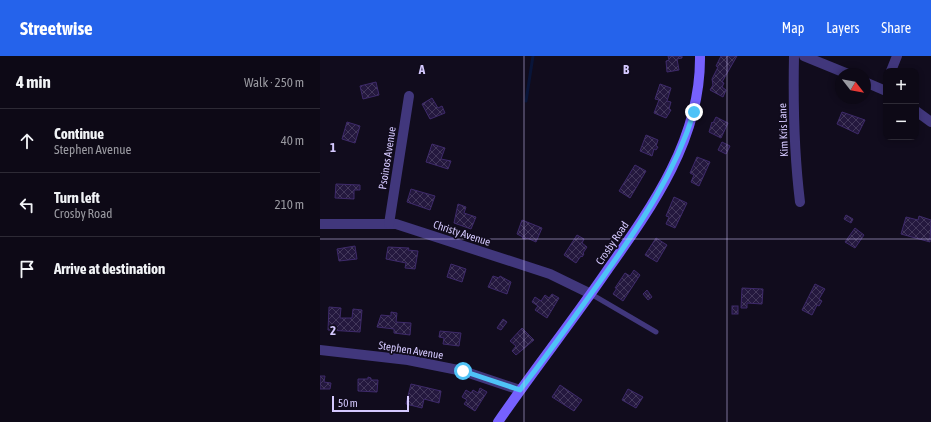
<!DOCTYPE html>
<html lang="en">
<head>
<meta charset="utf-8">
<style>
	:root { --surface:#0d0916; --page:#16121f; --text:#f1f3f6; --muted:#9a9aa1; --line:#2d2a35; --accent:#2563eb }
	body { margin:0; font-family:"Asap Condensed",sans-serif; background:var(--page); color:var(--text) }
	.controls { position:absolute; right:12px; top:12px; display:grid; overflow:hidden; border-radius:8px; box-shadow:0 2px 6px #0003 }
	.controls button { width:36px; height:36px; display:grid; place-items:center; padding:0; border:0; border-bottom:1px solid var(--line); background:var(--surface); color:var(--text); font:20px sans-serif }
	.compass { position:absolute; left:515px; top:12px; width:36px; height:36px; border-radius:50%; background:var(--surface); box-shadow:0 2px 6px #0003; rotate:121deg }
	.scale { position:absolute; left:12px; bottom:10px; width:77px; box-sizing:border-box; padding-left:4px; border:2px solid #d5c9ff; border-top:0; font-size:11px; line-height:14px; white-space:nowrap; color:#d5c9ff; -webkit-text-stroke:3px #110c1d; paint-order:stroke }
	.stop { position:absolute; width:12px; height:12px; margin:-9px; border:3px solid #4fc3f7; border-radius:50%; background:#fff }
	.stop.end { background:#4fc3f7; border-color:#fff; box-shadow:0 1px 4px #0008 }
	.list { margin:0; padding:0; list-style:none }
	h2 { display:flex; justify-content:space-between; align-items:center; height:52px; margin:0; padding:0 16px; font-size:17px }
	h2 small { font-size:13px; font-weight:400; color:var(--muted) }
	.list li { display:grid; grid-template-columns:26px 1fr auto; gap:12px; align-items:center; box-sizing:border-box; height:64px; padding:0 16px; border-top:1px solid var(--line) }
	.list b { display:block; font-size:15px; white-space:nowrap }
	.list p { margin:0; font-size:13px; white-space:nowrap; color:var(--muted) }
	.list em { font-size:13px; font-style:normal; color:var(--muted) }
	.icon { flex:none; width:22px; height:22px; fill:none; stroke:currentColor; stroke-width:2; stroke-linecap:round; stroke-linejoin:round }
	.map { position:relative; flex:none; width:611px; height:366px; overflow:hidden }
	header { display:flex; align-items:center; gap:24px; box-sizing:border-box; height:56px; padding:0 20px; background:var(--accent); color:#fff }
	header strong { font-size:19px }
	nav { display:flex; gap:22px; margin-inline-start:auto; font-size:14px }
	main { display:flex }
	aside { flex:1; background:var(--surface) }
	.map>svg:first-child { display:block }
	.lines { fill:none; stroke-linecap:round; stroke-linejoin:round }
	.stream { stroke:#091539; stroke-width:3 }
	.building { fill:url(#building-cross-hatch); stroke:#3e2a6a }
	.lane { stroke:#41377c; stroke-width:5 }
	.street { stroke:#41377c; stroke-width:10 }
	.secondary { stroke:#7661fe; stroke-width:10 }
	.route { stroke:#4fc3f7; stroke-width:5 }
	.grid { fill:none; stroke:#d5c9ff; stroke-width:1; stroke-opacity:0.55 }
	.labels { text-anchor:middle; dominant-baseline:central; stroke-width:3.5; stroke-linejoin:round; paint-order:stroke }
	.street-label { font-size:11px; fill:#d5c9ff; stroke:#110c1d }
	.grid-label { font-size:13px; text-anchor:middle; font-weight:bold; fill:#d5c9ff; stroke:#110c1d; stroke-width:3.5; stroke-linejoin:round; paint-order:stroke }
</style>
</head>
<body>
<header>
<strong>Streetwise</strong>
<nav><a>Map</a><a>Layers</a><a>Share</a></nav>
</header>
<main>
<aside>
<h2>4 min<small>Walk · 250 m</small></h2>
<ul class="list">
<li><svg class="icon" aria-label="ahead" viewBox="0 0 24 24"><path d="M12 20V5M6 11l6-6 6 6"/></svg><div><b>Continue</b><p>Stephen Avenue</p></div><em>40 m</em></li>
<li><svg class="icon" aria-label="left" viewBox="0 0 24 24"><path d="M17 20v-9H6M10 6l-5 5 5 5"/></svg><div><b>Turn left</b><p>Crosby Road</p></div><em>210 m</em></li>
<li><svg class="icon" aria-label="arrive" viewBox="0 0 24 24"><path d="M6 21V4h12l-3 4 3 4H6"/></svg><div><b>Arrive at destination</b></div></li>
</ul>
</aside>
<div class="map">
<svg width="611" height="366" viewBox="0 0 611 366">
	<defs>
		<pattern id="building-cross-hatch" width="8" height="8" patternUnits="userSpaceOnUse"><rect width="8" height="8" fill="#24183e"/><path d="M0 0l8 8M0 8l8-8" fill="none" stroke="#43385b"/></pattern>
	</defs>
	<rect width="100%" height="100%" fill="#110c1d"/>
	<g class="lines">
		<polyline class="stream" points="206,45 213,0"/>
	</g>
	<g class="building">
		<polygon points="348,0 362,0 362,2 357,3 359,14 347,16 346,5 349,4"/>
		<polygon points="401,0 417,0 402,26 404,27 402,31 406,34 403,41 390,34 393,29 392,23 398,11 396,10"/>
		<polygon points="56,26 59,39 43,43 40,30"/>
		<polygon points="340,28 351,32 347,45 351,46 349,53 351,54 346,62 334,57 339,44 335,43"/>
		<polygon points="112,42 118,52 122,50 125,57 110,63 102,48"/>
		<polygon points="522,56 545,64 538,78 517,68"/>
		<polygon points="396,61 408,67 401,82 389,76 392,66 393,67"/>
		<polygon points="27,66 40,70 35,87 22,83"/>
		<polygon points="326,79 338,84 336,90 338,91 336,94 334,93 332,100 320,95"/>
		<polygon points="402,86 410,90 406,98 398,94"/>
		<polygon points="112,88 125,92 121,103 131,105 128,113 106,106"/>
		<polygon points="377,101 390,106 379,130 371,126 374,119 370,117"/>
		<polygon points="315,109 326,115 310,142 299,135"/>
		<polygon points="16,128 40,129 40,134 34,134 34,143 15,142"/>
		<polygon points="91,133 115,140 110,154 87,146"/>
		<polygon points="354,141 367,147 355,172 346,168 349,161 346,160"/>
		<polygon points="138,148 146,151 144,157 156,161 151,173 134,167"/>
		<polygon points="526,159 533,163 531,167 524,163"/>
		<polygon points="599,160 611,164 610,186 581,178 586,161 598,164"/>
		<polygon points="202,164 222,172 216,186 207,182 206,183 202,182 203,181 197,178"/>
		<polygon points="535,172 544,179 535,192 525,186"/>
		<polygon points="257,179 264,183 262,187 267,191 263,197 264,198 262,201 261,200 256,207 244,199"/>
		<polygon points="336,182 347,189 337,206 325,199"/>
		<polygon points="35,190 37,203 19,205 17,193"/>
		<polygon points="68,191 89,192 88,194 98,195 95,213 85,212 86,207 66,203"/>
		<polygon points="131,208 146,213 142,226 127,221"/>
		<polygon points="314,214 320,219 303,245 293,238 297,232 295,232 305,217 310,220"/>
		<polygon points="173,220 179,222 180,220 191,226 187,238 168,231"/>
		<polygon points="495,228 505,233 499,243 502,245 499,250 497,249 492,259 482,254"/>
		<polygon points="422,232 443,233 442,248 427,247 427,252 421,252"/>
		<polygon points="327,234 332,241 328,244 323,238"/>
		<polygon points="232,238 239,242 227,262 215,254 218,250 212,246 215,241 221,245 225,239 229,242"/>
		<rect x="412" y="250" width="6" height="8"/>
		<polygon points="9,251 21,252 20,262 32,262 33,253 42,254 40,276 8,274"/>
		<polygon points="71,256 77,257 76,266 91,267 90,279 74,277 74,273 57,271 61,259 71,260"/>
		<polygon points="183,263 187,266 181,274 177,272"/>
		<polygon points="202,272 214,284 196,299 192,295 196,290 190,285"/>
		<polygon points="120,275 141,277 139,290 123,288 124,282 119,281"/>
		<polygon points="0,320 5,320 4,326 11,327 10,333 0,333"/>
		<polygon points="48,321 51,322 51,324 58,324 57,336 38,335 38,323 48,323"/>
		<polygon points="91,328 121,335 119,347 104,343 102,352 86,348"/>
		<polygon points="240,329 262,344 254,355 232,341"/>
		<polygon points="160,332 167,336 155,355 144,348 147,344 142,341 146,334 151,337 153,334 158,337"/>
		<polygon points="308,333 323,341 316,352 302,344"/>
	</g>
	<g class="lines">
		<polyline class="lane" points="271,238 336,276"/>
		<g class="street">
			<path d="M474 0C473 49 474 97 480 146"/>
			<polyline points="484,0 528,18"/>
			<polyline points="571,15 577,0"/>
			<polyline points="545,26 566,35"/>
			<polyline points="596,55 611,66"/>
			<polyline points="0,168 76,168 230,218 271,238"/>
			<polyline points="69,168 89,40"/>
			<polyline points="0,294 88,304 143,315 200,334"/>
		</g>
		<path class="secondary" d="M178 366C213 315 251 267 286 216 332 151 381 83 380 0"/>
	</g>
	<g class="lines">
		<path class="route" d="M143 315 200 334C229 297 256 259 283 221 320 169 355 117 374 56"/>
	</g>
	<path class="grid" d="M204 0V366M407 0V366M0 183H611"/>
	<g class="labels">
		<g class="street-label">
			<text transform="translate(463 74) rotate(-92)">Kim Kris Lane</text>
			<text transform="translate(67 102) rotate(-81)">Psoinos Avenue</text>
			<text transform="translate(142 177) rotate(18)">Christy Avenue</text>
			<text transform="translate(292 187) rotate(-56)">Crosby Road</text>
			<text transform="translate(91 294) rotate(9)">Stephen Avenue</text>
		</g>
	</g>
	<g class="grid-label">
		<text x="102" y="18">A</text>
		<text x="306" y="18">B</text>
		<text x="13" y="96">1</text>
		<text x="13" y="279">2</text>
	</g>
</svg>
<div class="controls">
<button>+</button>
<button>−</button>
</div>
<svg class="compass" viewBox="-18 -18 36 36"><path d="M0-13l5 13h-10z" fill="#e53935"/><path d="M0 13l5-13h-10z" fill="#9a9aa1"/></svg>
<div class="scale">50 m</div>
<div class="stop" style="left:143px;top:315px"></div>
<div class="stop end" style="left:374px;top:56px"></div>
</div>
</main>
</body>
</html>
